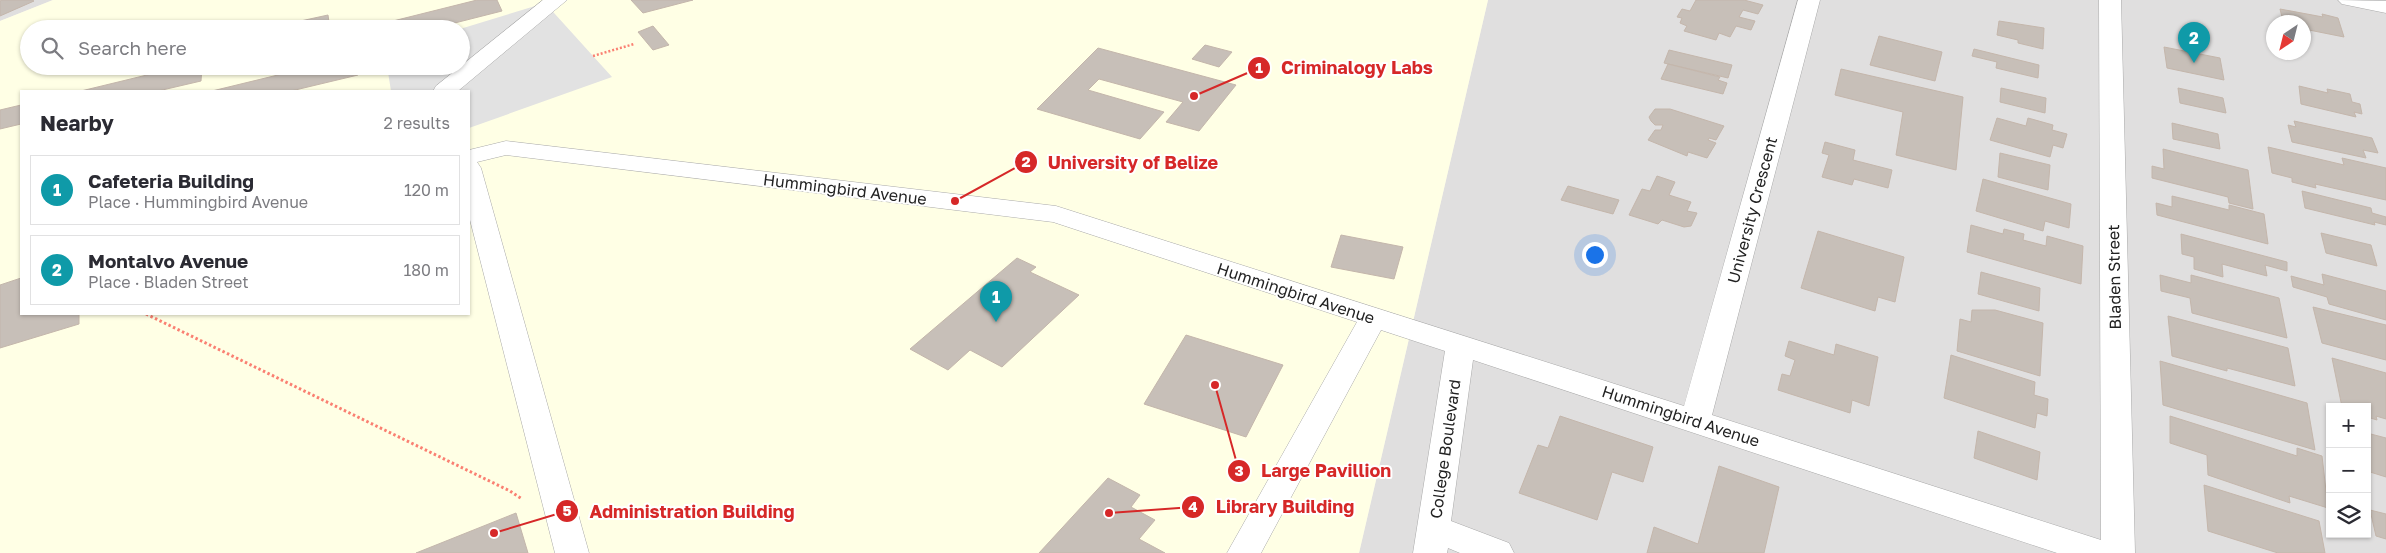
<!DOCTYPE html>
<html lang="en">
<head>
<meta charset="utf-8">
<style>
	:root { --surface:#fff; --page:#f2f2f3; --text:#2b2b33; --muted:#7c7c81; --line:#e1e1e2; --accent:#0b8043 }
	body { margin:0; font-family:"Golos Text",sans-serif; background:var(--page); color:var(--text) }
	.controls { position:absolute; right:15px; bottom:15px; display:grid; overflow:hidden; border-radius:0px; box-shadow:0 1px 4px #0004 }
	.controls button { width:45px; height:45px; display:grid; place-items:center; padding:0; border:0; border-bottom:1px solid var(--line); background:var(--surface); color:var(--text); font:25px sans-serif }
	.compass { position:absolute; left:2266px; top:15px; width:45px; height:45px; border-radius:50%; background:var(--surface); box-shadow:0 1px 4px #0004; rotate:215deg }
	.you { position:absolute; left:1594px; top:254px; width:18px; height:18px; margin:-12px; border:4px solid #fff; border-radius:50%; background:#1a73e8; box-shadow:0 0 0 8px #1a73e833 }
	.badge { display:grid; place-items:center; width:32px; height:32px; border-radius:50%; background:var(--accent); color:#fff; font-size:16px; font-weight:700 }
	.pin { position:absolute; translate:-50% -41px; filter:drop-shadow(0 1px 2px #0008) }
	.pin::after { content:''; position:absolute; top:26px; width:18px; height:15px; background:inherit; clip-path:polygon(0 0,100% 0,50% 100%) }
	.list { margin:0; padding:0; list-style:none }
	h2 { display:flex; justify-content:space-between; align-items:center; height:65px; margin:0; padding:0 20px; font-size:21px }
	h2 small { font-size:16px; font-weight:400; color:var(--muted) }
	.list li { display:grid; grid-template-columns:32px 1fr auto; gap:15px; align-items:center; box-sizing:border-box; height:70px; margin:0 10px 10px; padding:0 10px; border:1px solid var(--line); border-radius:0px }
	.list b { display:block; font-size:19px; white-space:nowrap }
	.list p { margin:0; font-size:16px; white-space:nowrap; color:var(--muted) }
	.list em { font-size:16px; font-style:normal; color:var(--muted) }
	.icon { flex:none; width:28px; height:28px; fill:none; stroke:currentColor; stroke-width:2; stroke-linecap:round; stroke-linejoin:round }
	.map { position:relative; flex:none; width:2386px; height:553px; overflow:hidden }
	.search { position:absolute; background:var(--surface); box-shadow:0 1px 4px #0004; left:20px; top:20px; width:450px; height:55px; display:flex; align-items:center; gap:12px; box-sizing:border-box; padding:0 18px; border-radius:28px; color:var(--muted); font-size:19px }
	.panel { position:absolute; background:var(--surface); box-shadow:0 1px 4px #0004; left:20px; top:90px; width:450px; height:225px; border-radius:0px }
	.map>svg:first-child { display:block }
	.residential { fill:#e0dfdf; fill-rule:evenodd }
	.education { fill:#ffffe5; fill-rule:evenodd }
	.parking { fill:#e2e2e2 }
	.building { fill:#c7bfb8; stroke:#c4b6ab }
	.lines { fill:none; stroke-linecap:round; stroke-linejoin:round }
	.minor-casing { stroke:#a9a9a9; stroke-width:1 }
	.path-far1 { stroke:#fa8072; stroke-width:2.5; stroke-dasharray:2 2; stroke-linecap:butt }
	.path { stroke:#fa8072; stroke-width:3; stroke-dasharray:2.5 2.5; stroke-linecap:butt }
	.minor { fill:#fff; fill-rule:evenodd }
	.labels { text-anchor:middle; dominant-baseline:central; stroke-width:4; stroke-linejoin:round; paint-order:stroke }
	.street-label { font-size:16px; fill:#222; stroke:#fff }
	.leader { fill:none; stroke:#d62828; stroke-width:2 }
	.callout-dot { fill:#d62828; stroke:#fff; stroke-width:2 }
	.mark-label { font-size:15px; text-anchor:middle; font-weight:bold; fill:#fff }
	.callout-label { font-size:18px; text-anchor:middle; font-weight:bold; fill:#d62828; stroke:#fff; stroke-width:4; stroke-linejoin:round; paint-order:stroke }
</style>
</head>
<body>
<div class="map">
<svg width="2386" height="553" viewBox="0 0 2386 553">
	<rect width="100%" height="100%" fill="#f2efe9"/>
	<g class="residential">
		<polygon points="0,0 53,0 0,21"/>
		<path d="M1488 0H2386V553H1359ZM2274 22H2304V52H2274ZM2330 407H2367V534H2330Z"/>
	</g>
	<path class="education" d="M53 0H1488L1359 553H0V21ZM29 29H461V66H29ZM21 91H469V314H21Z"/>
	<polygon class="parking" points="545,3 612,77 469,128 469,91 391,91 387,66 461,66 460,29"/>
	<g class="building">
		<polygon points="2,0 32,0 34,1 0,16 0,1"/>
		<polygon points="477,0 497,0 502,11 431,29 361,29"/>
		<polygon points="631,0 693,0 643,13"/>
		<polygon points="1696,0 1744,0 1763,5 1758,14 1743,10 1739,17 1755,21 1751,30 1736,26 1730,37 1719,33 1716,40 1684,31 1687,26 1680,23 1682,18 1677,17 1682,9 1690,11"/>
		<polygon points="2280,9 2323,17 2322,14 2338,18 2344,37 2304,29 2304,22 2283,21"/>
		<polygon points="328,15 330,29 264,29"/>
		<polygon points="1999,21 2044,28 2043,49 2018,43 2018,40 1997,35"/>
		<polygon points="653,26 669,45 653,50 638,32"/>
		<polygon points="1879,36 1942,52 1935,81 1870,65"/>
		<polygon points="1205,45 1232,52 1219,67 1192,59"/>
		<polygon points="2164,47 2220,58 2224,80 2167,68"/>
		<polygon points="1098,48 1236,85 1199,131 1166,122 1183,102 1099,79 1088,90 1164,112 1140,139 1037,109"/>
		<polygon points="1974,49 2039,65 2038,78 1996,68 1997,62 1972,56"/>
		<polygon points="1669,50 1732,65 1728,78 1664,63"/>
		<polygon points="1668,64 1720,77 1718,80 1727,83 1723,94 1661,79"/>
		<polygon points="184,66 202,66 201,81 158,91 81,91"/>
		<polygon points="315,66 357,66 358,75 291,91 212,91"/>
		<polygon points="1841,69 1963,97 1956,170 1896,155 1903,112 1835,95"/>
		<polygon points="2299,86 2328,93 2327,89 2350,94 2352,102 2360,104 2362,114 2354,112 2356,117 2301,104"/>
		<polygon points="2001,88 2046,98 2045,113 2000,102"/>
		<polygon points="2178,88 2223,98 2226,113 2180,103"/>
		<polygon points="21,105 21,124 0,129 0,110"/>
		<polygon points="1655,109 1670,109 1724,126 1716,140 1709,138 1708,140 1716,143 1707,158 1688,152 1687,156 1648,140 1655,130 1661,130 1663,125 1655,125 1651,121 1649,117"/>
		<polygon points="1997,118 2026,126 2028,118 2053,125 2052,130 2067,134 2063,148 2053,145 2050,157 1990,140"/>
		<polygon points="2294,121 2372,138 2378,153 2363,150 2366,158 2292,142 2288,125 2296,127"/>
		<polygon points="2172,123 2218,134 2220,149 2173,139"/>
		<polygon points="1825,142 1855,150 1853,160 1892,170 1888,188 1854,179 1852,185 1822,177 1829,155 1822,153"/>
		<polygon points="2268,147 2344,165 2342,158 2386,168 2386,200 2315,184 2316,188 2292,182 2292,178 2272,173"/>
		<polygon points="2163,149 2248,170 2253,209 2229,203 2228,197 2152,178 2152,166 2164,169"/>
		<polygon points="2000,153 2050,165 2048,190 1998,177"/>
		<polygon points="1657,176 1675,182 1669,195 1691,202 1687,211 1697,213 1691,226 1684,227 1662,220 1658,224 1629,215 1642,189 1650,191"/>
		<polygon points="1983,179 2071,204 2069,228 2045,221 2043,231 1976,211"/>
		<polygon points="1568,186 1619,200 1613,214 1561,200"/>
		<polygon points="2302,191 2371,208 2372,213 2386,217 2386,225 2374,222 2375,225 2305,208"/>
		<polygon points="2172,196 2229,210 2229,205 2264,214 2268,244 2157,215 2156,203 2172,207"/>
		<polygon points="1971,225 2003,234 2004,229 2024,234 2023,240 2046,246 2047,236 2083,246 2081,284 1967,252"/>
		<polygon points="1818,231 1904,257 1895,302 1878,297 1875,311 1801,288"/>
		<polygon points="2321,233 2371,245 2377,266 2326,253"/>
		<polygon points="2181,234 2287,262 2287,271 2265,265 2267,276 2222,264 2223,277 2194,269 2194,257 2182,254"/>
		<polygon points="1341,235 1403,247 1394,279 1331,267"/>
		<polygon points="1017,258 1036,267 1030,272 1079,295 1002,367 970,350 948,370 910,349"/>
		<polygon points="1981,272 2040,288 2039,311 1978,294"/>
		<polygon points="2322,274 2386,291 2386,320 2329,304 2327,297 2293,287 2291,276 2324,285"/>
		<polygon points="2160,275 2191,283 2191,275 2279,298 2287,338 2192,313 2190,298 2161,291"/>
		<polygon points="21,278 21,314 79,314 79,324 0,348 0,285"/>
		<polygon points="2313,307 2386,325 2386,360 2322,343"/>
		<polygon points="1972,310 1995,310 2043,323 2040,376 1957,351 1960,319 1971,322"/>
		<polygon points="2168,316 2288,348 2295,386 2227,368 2227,371 2172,356"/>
		<polygon points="1186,335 1283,365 1246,437 1144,404"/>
		<polygon points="1789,341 1834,355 1836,344 1878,357 1869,406 1852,400 1850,413 1778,390 1782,374 1790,376 1795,360 1785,356"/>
		<polygon points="1951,355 2035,382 2034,395 2048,399 2047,416 2037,413 2035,428 1944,398"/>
		<polygon points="2332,358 2386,373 2386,419 2376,416 2377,420 2367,417 2367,407 2342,407"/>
		<polygon points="2160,361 2307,403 2315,450 2163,405"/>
		<polygon points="1560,416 1653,447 1643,482 1612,472 1597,520 1519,493 1538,445 1548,448"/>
		<polygon points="2170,416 2297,456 2297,448 2322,456 2328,508 2289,496 2290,503 2208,475 2207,455 2170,443"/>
		<polygon points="1978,431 2040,452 2037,480 1974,458"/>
		<polygon points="2367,433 2386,438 2386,477 2367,471"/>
		<polygon points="1719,466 1779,487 1764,553 1647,553 1654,527 1698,544"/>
		<polygon points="1108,478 1140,495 1131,507 1155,520 1139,539 1165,553 1039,553"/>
		<polygon points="2204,485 2319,521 2325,553 2278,553 2208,531"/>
		<polygon points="2370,510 2386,514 2386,539 2376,536"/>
		<polygon points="516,513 528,553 416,553"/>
	</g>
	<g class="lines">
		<g class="minor-casing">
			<g id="minor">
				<polygon points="543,0 567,0 458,91 433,91 436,86"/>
				<polygon points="1798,0 1820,0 1712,415 2101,540 2099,0 2121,0 2135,553 2057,553 1473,360 1451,521 1509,543 1514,553 1460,553 1448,548 1447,553 1413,553 1445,351 1381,330 1261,553 1227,553 1357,322 1053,222 506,155 477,162 481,168 589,553 555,553 469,216 469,150 506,141 1056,206 1684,406"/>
				<polygon points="2338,0 2386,1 2386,13 2342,4"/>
			</g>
		</g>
		<polyline class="path-far1" points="593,56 634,44"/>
		<polyline class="path" points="146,314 510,491 522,499"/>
		<use href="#minor" class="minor"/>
	</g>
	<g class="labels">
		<g class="street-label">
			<text transform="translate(845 189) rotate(7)">Hummingbird Avenue</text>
			<text transform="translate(1752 210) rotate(-75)">University Crescent</text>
			<text transform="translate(2114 277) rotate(-91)">Bladen Street</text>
			<text transform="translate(1296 293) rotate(18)">Hummingbird Avenue</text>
			<text transform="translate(1681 416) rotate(18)">Hummingbird Avenue</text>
			<text transform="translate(1445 449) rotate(-82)">College Boulevard</text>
		</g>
	</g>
	<path class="leader" d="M1194 96L1259 68M955 201L1026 162M1215 385L1239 471M1109 513L1193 507M494 533L567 511"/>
	<g class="callout-dot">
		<circle cx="1194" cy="96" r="5"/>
		<circle cx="955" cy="201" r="5"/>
		<circle cx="1215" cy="385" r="5"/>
		<circle cx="1109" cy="513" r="5"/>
		<circle cx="494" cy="533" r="5"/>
		<circle cx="1259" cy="68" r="12"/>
		<circle cx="1026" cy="162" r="12"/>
		<circle cx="1239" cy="471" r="12"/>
		<circle cx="1193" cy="507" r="12"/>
		<circle cx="567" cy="511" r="12"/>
	</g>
	<g class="mark-label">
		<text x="1259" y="73">1</text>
		<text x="1026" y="167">2</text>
		<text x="1239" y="476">3</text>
		<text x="1193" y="512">4</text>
		<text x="567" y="516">5</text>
	</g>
	<g class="callout-label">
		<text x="1357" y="74">Criminalogy Labs</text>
		<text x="1133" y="169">University of Belize</text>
		<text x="1326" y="477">Large Pavillion</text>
		<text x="1285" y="513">Library Building</text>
		<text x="692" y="518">Administration Building</text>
	</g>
</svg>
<div class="controls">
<button>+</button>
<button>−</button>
<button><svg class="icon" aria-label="layers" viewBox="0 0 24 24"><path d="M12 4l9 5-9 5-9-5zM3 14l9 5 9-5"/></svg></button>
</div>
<svg class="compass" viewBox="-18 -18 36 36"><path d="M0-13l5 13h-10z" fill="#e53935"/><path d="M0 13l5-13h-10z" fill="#7c7c81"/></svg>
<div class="you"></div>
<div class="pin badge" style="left:996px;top:322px;background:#0f9aa8">1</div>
<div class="pin badge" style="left:2194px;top:63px;background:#0f9aa8">2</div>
<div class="search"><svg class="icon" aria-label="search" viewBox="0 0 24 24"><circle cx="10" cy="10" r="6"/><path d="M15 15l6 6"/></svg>Search here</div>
<section class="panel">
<h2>Nearby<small>2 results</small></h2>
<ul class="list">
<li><span class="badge" style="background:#0f9aa8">1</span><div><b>Cafeteria Building</b><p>Place · Hummingbird Avenue</p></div><em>120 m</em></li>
<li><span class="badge" style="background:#0f9aa8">2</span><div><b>Montalvo Avenue</b><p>Place · Bladen Street</p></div><em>180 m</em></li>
</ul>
</section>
</div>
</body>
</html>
